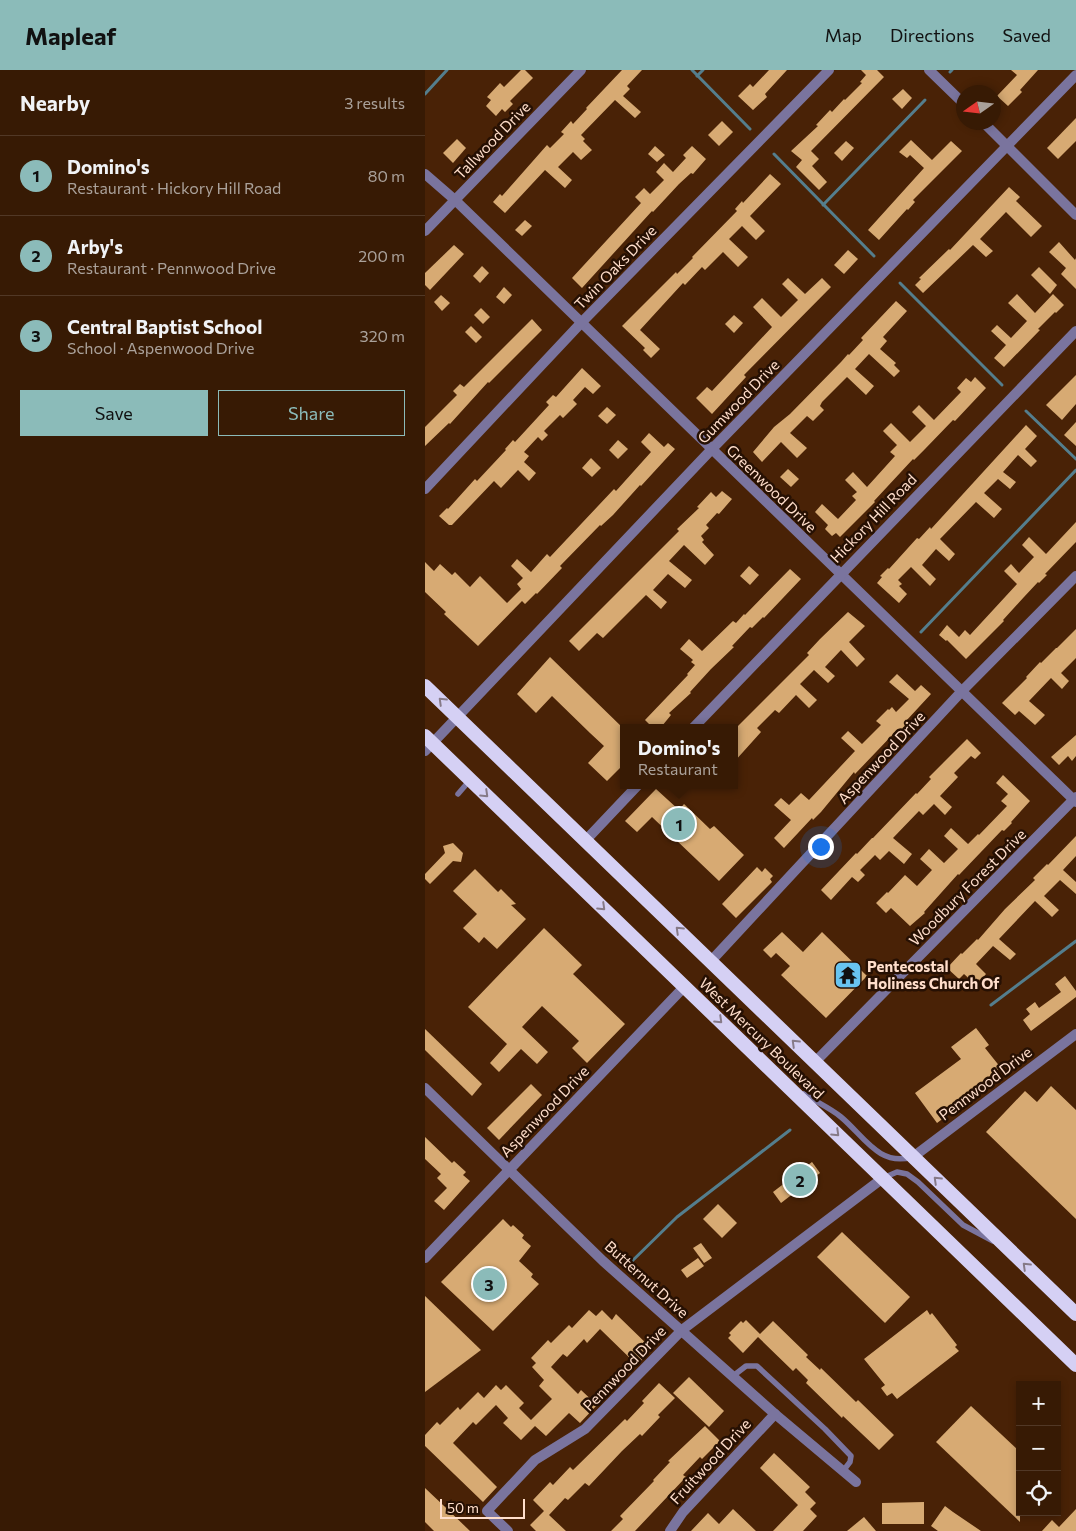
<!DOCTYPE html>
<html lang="en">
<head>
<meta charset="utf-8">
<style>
	:root { --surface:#371a04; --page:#422713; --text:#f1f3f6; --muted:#aaa19a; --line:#513826; --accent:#8bbbb9 }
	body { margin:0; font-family:Commissioner,sans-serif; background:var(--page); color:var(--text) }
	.controls { position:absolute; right:15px; bottom:15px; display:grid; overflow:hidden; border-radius:0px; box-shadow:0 2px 8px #0003 }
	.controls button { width:45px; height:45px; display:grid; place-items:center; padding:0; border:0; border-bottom:1px solid var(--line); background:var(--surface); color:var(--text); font:25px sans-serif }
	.compass { position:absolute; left:531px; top:15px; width:45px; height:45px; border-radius:50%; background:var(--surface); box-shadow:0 2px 8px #0003; rotate:256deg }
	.scale { position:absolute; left:15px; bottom:12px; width:85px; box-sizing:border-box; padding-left:5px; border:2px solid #ffdecb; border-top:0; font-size:14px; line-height:18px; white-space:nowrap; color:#ffdecb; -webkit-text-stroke:4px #261003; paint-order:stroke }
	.you { position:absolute; left:395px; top:776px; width:18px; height:18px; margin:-12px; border:4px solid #fff; border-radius:50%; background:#1a73e8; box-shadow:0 0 0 8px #1a73e833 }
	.badge { display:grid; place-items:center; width:32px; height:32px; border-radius:50%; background:var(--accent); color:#111; font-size:16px; font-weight:700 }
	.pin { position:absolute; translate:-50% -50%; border:2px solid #fff; box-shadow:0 1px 5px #0006 }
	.popup { position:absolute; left:195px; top:654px; width:118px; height:65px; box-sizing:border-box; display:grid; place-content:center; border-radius:0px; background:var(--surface); filter:drop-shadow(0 1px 4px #0005); font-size:16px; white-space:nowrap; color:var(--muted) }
	.popup b { font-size:19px; color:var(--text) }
	.popup::after { content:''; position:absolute; left:50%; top:100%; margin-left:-10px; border:10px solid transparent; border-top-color:var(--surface) }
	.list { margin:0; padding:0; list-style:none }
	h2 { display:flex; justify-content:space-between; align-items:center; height:65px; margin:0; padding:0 20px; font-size:21px }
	h2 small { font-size:16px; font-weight:400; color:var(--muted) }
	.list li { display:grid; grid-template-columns:32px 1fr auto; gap:15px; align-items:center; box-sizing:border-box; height:80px; padding:0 20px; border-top:1px solid var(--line) }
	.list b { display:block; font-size:19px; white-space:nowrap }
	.list p { margin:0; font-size:16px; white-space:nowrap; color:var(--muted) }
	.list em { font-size:16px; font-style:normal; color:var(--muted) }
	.actions { display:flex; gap:10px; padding:15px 20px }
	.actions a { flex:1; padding:11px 0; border:1px solid var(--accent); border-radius:0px; text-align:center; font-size:18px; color:var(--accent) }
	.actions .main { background:var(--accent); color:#111 }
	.icon { flex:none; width:28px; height:28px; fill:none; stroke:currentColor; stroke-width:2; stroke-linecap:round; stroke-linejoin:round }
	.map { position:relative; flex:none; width:651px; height:1461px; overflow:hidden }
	header { display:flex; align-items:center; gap:30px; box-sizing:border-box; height:70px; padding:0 25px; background:var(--accent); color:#111 }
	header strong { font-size:24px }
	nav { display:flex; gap:28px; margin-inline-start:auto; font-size:18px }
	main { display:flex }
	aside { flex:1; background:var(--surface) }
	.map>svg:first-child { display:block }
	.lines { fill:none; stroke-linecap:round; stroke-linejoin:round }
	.stream { stroke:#547e8d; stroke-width:3 }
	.building { fill:#d7aa73 }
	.service { stroke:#7a749e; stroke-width:5.5 }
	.minor { stroke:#7a749e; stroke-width:10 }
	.tertiary { stroke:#7a749e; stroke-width:10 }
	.trunk { stroke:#d5d0f4; stroke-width:14 }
	.oneway { stroke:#867a88 }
	.labels { text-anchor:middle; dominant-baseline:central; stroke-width:5; stroke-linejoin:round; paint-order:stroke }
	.street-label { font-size:15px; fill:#ffdecb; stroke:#261003 }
	.poi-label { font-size:15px; font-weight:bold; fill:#ffdecb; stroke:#261003; text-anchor:start }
</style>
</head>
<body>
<header>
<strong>Mapleaf</strong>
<nav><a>Map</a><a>Directions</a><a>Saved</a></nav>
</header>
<main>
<aside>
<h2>Nearby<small>3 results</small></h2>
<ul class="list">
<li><span class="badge">1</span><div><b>Domino's</b><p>Restaurant · Hickory Hill Road</p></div><em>80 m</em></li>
<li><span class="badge">2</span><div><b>Arby's</b><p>Restaurant · Pennwood Drive</p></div><em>200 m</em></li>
<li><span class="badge">3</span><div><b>Central Baptist School</b><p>School · Aspenwood Drive</p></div><em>320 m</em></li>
</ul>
<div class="actions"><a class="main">Save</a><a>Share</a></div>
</aside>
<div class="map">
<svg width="651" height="1461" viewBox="0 0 651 1461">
	<rect width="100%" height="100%" fill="#492206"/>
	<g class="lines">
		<g class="stream">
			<polyline points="267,0 325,59"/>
			<polyline points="525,2 527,0"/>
			<polyline points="272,6 278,0"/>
			<polyline points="0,24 22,0"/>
			<polyline points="349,84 449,186"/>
			<polyline points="398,135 500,30"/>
			<polyline points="475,213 577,315"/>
			<polyline points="601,341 651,389"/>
			<polyline points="496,562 651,400"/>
			<polyline points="566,935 651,871"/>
			<polyline points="201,1197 252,1147 365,1060"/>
		</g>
	</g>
	<g class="building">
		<polygon points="96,0 100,0 108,8 85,31 88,34 80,42 77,39 71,46 61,36 66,30 62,27 75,13 79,17"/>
		<polygon points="197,0 217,0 202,16 205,19 198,26 216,42 210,48 190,30 156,65 160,69 158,71 167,80 156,90 148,82 133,97 147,110 140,118 120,100 80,143 68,132 75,124 77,126 122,75 125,78 139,64 136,62 146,51 148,54 162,39 161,38"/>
		<polygon points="344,0 362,0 340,24 342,27 328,40 313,26 325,14 328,17"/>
		<polygon points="436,0 452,0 459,7 386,81 394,89 387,96 402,112 394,120 371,97 377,90 366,81 393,56 391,55 405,40 407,42 419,29 420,30 437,13 435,12 441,5"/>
		<polygon points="586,0 613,0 595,20 597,22 583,36 572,26 592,5"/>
		<polygon points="478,19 487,28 477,39 467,29"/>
		<polygon points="651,48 651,71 633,89 622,78"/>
		<polygon points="297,51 308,62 294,76 283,65"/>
		<polygon points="32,69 41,78 28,93 18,83"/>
		<polygon points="486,70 507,90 526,71 537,81 488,130 490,132 483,140 482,139 454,170 443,160 499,98 485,85 482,88 474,82"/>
		<polygon points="421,71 429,78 417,91 409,83"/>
		<polygon points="230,76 240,85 232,92 223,84"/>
		<polygon points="267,76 281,89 268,104 266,103 254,114 228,142 227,141 157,218 147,208 216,133 210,127 219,118 225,124 239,110 231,102 239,93 248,102 261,88 258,85"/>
		<polygon points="345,104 356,114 325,146 340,161 331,170 317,156 304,169 323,187 313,197 298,182 280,200 277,197 260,215 258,213 215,260 235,279 226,288 218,280 220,278 197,256 251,202 252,204 268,188 267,187 312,141 310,139 317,131 318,133"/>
		<polygon points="584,117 595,127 591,131 617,156 606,167 581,142 555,169 568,181 561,187 548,175 498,223 490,215 496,209 494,208 524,179 525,180"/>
		<polygon points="100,150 107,156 97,166 90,160"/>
		<polygon points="634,172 650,190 651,188 651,219 636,204 641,198 624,182"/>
		<polygon points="29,175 39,184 5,220 0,215 0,203"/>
		<polygon points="423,180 433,189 419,204 409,195"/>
		<polygon points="57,196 64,203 55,213 48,206"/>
		<polygon points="614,197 632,215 625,224 606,205"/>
		<polygon points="363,208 380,224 397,208 406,217 319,305 321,307 287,344 271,328 282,317 287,321 347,257 328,237 337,228 356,247 373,230 357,214"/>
		<polygon points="79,217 87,225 79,234 71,227"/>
		<polygon points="592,224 610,243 628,224 639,235 631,243 630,242 613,259 615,260 579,297 569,288 581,275 566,261 572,255 586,268 602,251 583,233"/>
		<polygon points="16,225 25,233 17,241 9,232"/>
		<polygon points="471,231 482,241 458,267 462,271 455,279 471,293 469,295 475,301 469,307 444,284 430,299 449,316 441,325 422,307 397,332 395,336 399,340 388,351 382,346 365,363 382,378 372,388 356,372 337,392 328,382 349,357 365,344 416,292 423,284 424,285 438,270 436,268"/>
		<polygon points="56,238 65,247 58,254 49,245"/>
		<polygon points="309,245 318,253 309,263 300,254"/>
		<polygon points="107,249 117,260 64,313 63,312 25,354 24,353 0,376 0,357 32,325 28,321 35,314 39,317"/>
		<polygon points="46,256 57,267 51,273 40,262"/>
		<polygon points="157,298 176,316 168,324 160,317 148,330 152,334 138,348 135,345 119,361 123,365 117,371 113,367 99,382 104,386 99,392 111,403 104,411 93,400 76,418 69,411 27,455 24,455 14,446 22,438 23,439 50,409 52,411 67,395 81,380 80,379 88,370 90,372 124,335 121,332 128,325 131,327"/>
		<polygon points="651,305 651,334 637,350 621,335"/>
		<polygon points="550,307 561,318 530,351 528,350 500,379 489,390 488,389 449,431 450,432 415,467 411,463 407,466 400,459 403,455 390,442 397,434 413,449 431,430 427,426 432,422 420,410 428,402 442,417 470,386 465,382 472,375 458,361 466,353 485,372 501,356 487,342 494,335 509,350 536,322 532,318 541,308 546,312"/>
		<polygon points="182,337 191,345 182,354 173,346"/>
		<polygon points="651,352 651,376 639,365"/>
		<polygon points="601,355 612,366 600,379 612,391 606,397 593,385 578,402 591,412 585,419 573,409 559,423 577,439 569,448 551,432 515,469 530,484 524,491 511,479 497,495 511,509 505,516 486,497 473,510 477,514 474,516 482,524 474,533 452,513 457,507 455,506 463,498 464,499 492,468 494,469 505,457 506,459"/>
		<polygon points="224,363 239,377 243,373 250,379 216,416 215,415 188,445 176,456 175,455 135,496 137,498 112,524 111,523 100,534 97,531 53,576 19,544 21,542 0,522 0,492 9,501 15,494 27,505 30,502 45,517 55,506 82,533 96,519 92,514 98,508 86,496 92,489 106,502 122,484 125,487 189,419 191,421 226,382 216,372"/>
		<polygon points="193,370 203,379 193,389 184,380"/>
		<polygon points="166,388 176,398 167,407 157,398"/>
		<polygon points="363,399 374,409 366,417 355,407"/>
		<polygon points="297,421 307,429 294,444 292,443 281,455 284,458 276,466 279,470 277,472 289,485 280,495 259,475 244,491 267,510 260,518 243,504 228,520 242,532 236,539 221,525 178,568 172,563 154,581 144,571 254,461 252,459 274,438 272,437 286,422 291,427"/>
		<polygon points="651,452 651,472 620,504 622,505 614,513 613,512 599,527 578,550 579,551 541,589 522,570 521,571 514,565 522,555 534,567 540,560 545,565 592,514 579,501 586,494 594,503 609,487 597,475 604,467 621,484"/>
		<polygon points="324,496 334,505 325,515 315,506"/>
		<polygon points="365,499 376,509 339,548 338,547 327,558 325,557 307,576 309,577 286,599 265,622 266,623 244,643 246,645 237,656 235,654 231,658 228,658 220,650 263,605 262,604 270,595 266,592 268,590 255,579 264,569 277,581 308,551 311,553 319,544 320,545"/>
		<polygon points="423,542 440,556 424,572 440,589 432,597 416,580 400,597 410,606 403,613 389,600 375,614 392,630 384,638 371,625 354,643 350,640 332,658 336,662 309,692 309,660 384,585 382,583 395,569"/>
		<polygon points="651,559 651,588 636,603 644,611 637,619 626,608 604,631 620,645 610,655 594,641 590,645 577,633 602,608 601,607 615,592 616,593 631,578 632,578"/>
		<polygon points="125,587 199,659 199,694 182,711 163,693 179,676 165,663 127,626 111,643 92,624"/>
		<polygon points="472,604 490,621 496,615 506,624 481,651 484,654 477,662 473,659 430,704 429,702 396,742 388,750 387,748 359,778 349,768 366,750 349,735 356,728 364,735 376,723 384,730 430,681 416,668 423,661 437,674 456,655 451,651 463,639 464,640 467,637 471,642 484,629 464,612"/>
		<polygon points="651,665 651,686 647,691 643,686 634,695 626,687"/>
		<polygon points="542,669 556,683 550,689 546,686 529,703 533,707 515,726 527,737 520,745 509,734 498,745 494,741 468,768 487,784 479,794 464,781 455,790 450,785 435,800 440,805 433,812 427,807 406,830 396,820 431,783 432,784 447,768 448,768 491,723 492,724 506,709 504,707"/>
		<polygon points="578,705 605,731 586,752 587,753 579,761 577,760 534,805 533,804 499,842 500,843 485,856 466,838 461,843 451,833 462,822 463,823 480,805 492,816 507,800 495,789 504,779 519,793 533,779 519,766 526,758 543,774 553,764 554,765 582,736 576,731 583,724 571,713"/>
		<polygon points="231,719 254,740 259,734 285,759 289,756 319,785 294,811 227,747 212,762 200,751"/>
		<polygon points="651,766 651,786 638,800 651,812 651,824 635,810 619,826 634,840 627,847 610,831 574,869 591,884 585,890 568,876 551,894 561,904 555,911 554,909 550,914 539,904 534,909 522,898 536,883 537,884 552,869 553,870 580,839 610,810 608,808 622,794 623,795"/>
		<polygon points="28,773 38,783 36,792 28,791 5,814 0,809 0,804 20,783 18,776"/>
		<polygon points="332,797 337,802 340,798 348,806 345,809 347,812 311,848 297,834"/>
		<polygon points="50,799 73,822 76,819 91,834 86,835 101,849 72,879 59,867 54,873 38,858 52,844 28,821"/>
		<polygon points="119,858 157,895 148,904 200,954 162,993 147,978 154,971 117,936 97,957 123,982 112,994 96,979 74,1002 65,993 82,974 43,937"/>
		<polygon points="357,862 378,882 397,862 442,906 401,948 356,905 365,896 351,883 346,888 338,880"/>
		<polygon points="640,906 651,921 651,927 606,961 598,950 605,944 601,939 610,932 614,938 636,922 630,914"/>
		<polygon points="551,958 564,975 560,978 576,998 525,1036 528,1041 512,1053 490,1023 536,989 526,977"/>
		<polygon points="0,959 57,1014 47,1026 0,980"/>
		<polygon points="106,1014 117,1025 74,1070 62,1058"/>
		<polygon points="626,1016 651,1040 651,1149 561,1062 600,1021 612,1032"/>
		<polygon points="0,1067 27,1093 29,1091 41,1102 38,1105 45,1111 19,1140 9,1131 22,1118 12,1108 16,1104 0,1089"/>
		<polygon points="387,1092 395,1103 356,1133 348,1122"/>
		<polygon points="293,1134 312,1153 297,1168 278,1149"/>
		<polygon points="78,1149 86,1157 88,1155 99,1165 97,1168 106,1176 94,1191 108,1204 106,1207 114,1214 68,1261 16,1212"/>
		<polygon points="417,1162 485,1227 460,1253 392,1187"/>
		<polygon points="276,1173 287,1188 279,1193 268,1178"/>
		<polygon points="273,1188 279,1196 262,1208 256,1200"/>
		<polygon points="0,1226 56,1280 0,1322"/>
		<polygon points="164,1240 171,1246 177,1240 187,1250 191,1244 227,1279 212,1295 175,1259 162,1273 159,1269 142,1287 138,1284 126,1297 153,1324 156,1320 172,1335 155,1353 144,1343 121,1366 110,1356 96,1370 78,1353 83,1348 71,1335 51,1355 48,1352 28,1373 72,1417 58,1432 0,1376 0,1365 12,1352 15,1355 33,1337 35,1340 53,1322 59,1328 71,1315 76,1320 81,1315 99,1333 94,1338 106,1350 127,1329 114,1316 119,1310 107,1297 111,1293 106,1288 123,1270 126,1273 144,1255 147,1258"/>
		<polygon points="502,1240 505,1245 507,1243 532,1275 530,1277 534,1281 472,1329 467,1323 462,1326 456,1318 460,1315 439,1289"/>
		<polygon points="321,1250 335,1264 348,1251 383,1285 381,1287 395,1300 396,1298 431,1332 433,1330 469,1365 454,1380 418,1346 417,1348 381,1313 383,1310 371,1298 368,1301 333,1267 318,1283 303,1268 306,1265 304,1263 316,1251 318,1253"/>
		<polygon points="264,1307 299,1341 284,1357 248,1323"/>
		<polygon points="234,1313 250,1328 233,1345 235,1347 217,1366 215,1364 197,1381 164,1416 160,1413 143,1430 140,1428 124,1445 141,1461 111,1461 105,1455 119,1441 108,1430 125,1412 128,1415 145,1397 148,1400 200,1349 202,1351 219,1333 217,1331"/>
		<polygon points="546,1336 595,1382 595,1452 511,1372"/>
		<polygon points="280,1356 295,1371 277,1389 275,1387 258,1405 261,1407 210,1461 186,1461 198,1449 195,1446 229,1411 228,1410 245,1392 243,1391"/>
		<polygon points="349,1383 385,1417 380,1422 391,1433 385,1439 392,1446 378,1461 348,1461 373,1435 335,1398"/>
		<polygon points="0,1418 19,1436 45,1461 9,1461 0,1452"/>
		<polygon points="499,1432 499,1454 457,1454 457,1433"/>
		<polygon points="520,1436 528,1442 556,1461 513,1461 506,1456"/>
		<polygon points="308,1439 331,1461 266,1461 283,1443 294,1454"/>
		<polygon points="651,1439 651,1461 617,1461 627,1450 634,1457"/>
		<polygon points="439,1447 451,1461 422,1461"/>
	</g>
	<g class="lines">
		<g class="service">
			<polyline points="33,724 45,710"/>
			<path d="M379 1024C391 1032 405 1038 416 1047 438 1065 454 1097 487 1087"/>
			<polyline points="458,1108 472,1102 482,1104 493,1112 538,1155 568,1171"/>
			<polyline points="308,1306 321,1296 332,1296 400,1359 426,1386 425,1392 418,1401"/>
		</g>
		<g class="minor">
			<polyline points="0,104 30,130 651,732"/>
			<polyline points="0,161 156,0"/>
			<polyline points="0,419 156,253 404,0"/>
			<polyline points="268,658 651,261"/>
			<polyline points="0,681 286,380 651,5"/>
			<polyline points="160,771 213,715"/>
			<polyline points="286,891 537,621 651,506"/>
			<polyline points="390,992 651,727"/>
			<polyline points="0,1018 178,1191 350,1344 431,1412"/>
			<polyline points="488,1087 651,964"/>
			<polyline points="0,1188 260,916"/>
			<polyline points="83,1461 62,1441 110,1390 160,1359 257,1260 458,1108"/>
			<polyline points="245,1461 258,1442 350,1344"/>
		</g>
		<g class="tertiary">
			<polyline points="504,0 538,33"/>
			<polyline points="558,52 651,145"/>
		</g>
		<g class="trunk">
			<polyline points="0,616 651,1244"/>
			<polyline points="0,666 651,1295"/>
		</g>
	</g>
	<defs><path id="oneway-chevron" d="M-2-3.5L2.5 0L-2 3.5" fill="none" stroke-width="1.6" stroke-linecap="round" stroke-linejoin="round" transform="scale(1.25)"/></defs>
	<g class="oneway">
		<use href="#oneway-chevron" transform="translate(17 631) rotate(-136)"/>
		<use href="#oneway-chevron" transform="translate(60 724) rotate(44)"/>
		<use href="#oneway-chevron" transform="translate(177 837) rotate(44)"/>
		<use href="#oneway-chevron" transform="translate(254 860) rotate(-136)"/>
		<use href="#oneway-chevron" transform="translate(294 950) rotate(44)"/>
		<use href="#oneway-chevron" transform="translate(370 973) rotate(-136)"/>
		<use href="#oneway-chevron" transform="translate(411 1063) rotate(44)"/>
		<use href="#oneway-chevron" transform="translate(512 1110) rotate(-136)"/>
		<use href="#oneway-chevron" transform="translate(601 1196) rotate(-136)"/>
	</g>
	<defs>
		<g id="temple-square" transform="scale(1.4375)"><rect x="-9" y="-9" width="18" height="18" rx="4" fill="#68c4f0" stroke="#261003"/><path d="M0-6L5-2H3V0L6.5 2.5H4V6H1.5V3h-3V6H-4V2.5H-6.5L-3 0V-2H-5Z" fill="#111"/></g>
	</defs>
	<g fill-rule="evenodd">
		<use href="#temple-square" x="423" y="905"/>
	</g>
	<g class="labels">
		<g class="street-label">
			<text transform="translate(67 70) rotate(-46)">Tallwood Drive</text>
			<text transform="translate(190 197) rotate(-46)">Twin Oaks Drive</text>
			<text transform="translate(313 331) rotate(-46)">Gumwood Drive</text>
			<text transform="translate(347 418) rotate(44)">Greenwood Drive</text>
			<text transform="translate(448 448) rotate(-46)">Hickory Hill Road</text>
			<text transform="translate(456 687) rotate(-47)">Aspenwood Drive</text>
			<text transform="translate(542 817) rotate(-45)">Woodbury Forest Drive</text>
			<text transform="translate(337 968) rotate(44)">West Mercury Boulevard</text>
			<text transform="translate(560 1013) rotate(-37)">Pennwood Drive</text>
			<text transform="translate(119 1041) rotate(-46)">Aspenwood Drive</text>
			<text transform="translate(222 1209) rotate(42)">Butternut Drive</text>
			<text transform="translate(199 1298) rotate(-46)">Pennwood Drive</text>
			<text transform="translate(285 1391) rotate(-47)">Fruitwood Drive</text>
		</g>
		<g class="poi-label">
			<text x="442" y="896">Pentecostal<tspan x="442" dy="17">Holiness Church Of</tspan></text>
		</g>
	</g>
</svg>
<div class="controls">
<button>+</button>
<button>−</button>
<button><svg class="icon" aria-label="locate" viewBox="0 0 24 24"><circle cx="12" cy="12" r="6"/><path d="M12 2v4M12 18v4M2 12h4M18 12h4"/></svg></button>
</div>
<svg class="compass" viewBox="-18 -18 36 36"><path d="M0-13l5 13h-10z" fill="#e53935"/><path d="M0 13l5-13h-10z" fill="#aaa19a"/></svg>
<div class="scale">50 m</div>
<div class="you"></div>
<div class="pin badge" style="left:254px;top:754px">1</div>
<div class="popup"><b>Domino's</b>Restaurant</div>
<div class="pin badge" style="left:375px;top:1110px">2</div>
<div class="pin badge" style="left:64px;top:1214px">3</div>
</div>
</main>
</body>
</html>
